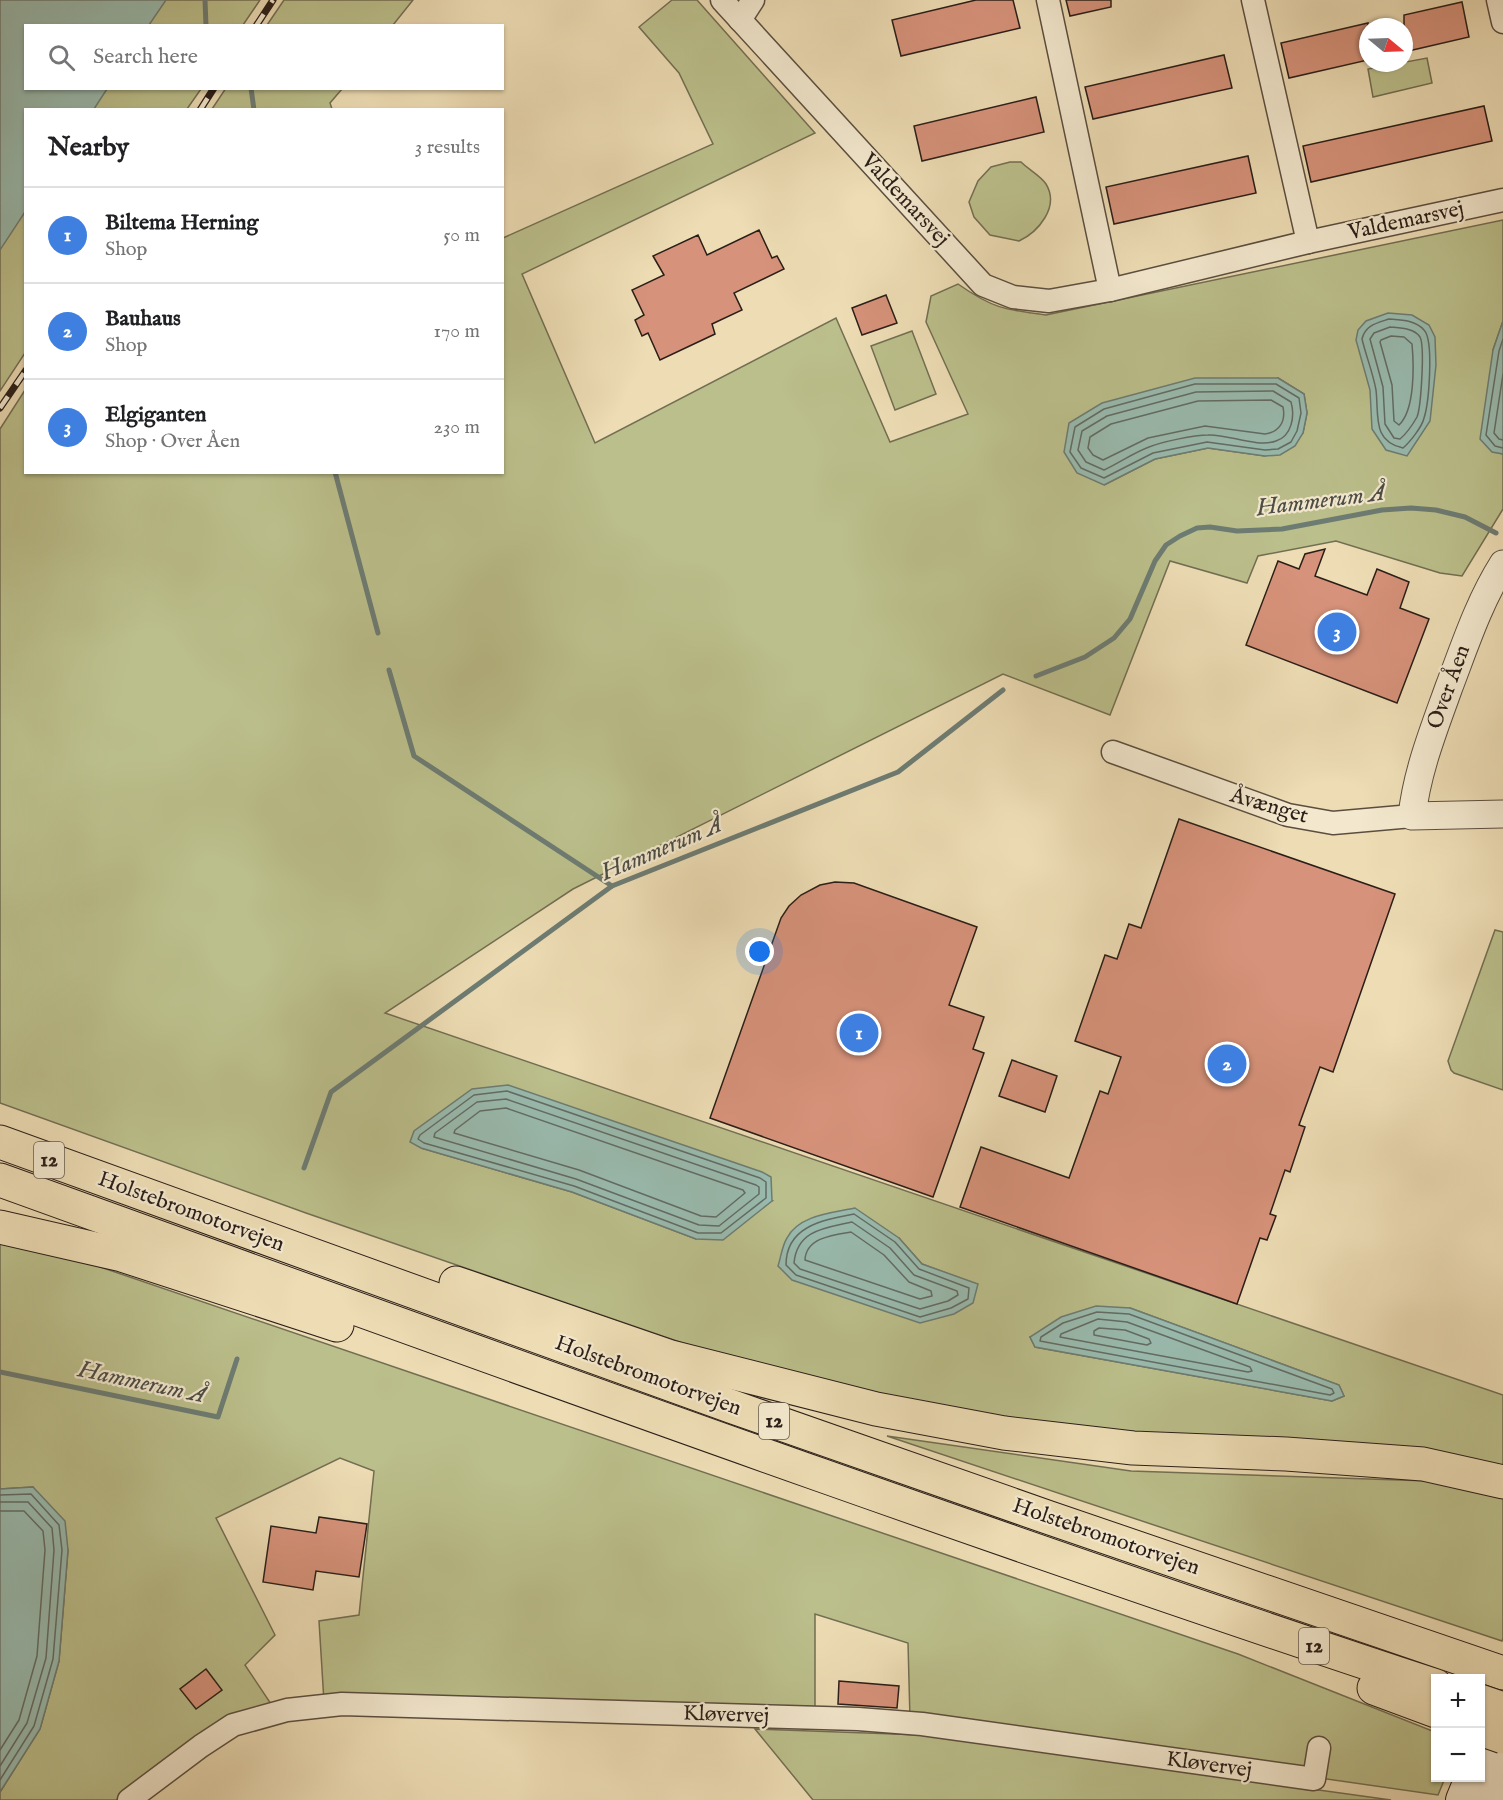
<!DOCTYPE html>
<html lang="en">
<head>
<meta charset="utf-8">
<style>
	:root { --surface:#fff; --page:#f2f2f2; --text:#202124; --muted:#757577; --line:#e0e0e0; --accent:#8f2418 }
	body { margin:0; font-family:"IM FELL English",serif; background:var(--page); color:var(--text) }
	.controls { position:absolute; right:18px; bottom:18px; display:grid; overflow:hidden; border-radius:0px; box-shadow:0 2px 4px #0004 }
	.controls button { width:54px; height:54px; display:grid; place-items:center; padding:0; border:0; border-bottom:2px solid var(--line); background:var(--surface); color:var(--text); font:30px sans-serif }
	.compass { position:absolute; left:1359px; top:18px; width:54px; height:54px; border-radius:50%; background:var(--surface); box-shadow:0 2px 4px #0004; rotate:109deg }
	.you { position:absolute; left:760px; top:952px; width:21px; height:21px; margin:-15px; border:4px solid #fff; border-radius:50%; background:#1a73e8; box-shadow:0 0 0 9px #1a73e833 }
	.badge { display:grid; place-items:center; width:39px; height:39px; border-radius:50%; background:var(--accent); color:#fff; font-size:20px; font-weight:700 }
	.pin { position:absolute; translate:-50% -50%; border:3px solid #fff; box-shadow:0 2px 6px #0006 }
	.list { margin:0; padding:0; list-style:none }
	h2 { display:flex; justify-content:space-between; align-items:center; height:78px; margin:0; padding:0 24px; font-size:26px }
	h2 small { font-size:20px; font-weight:400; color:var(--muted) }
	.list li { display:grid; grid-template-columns:39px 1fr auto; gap:18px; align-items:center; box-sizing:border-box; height:96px; padding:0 24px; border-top:2px solid var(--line) }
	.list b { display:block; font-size:22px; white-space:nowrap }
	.list p { margin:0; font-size:20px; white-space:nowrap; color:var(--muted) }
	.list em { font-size:20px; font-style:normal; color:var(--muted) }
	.icon { flex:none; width:33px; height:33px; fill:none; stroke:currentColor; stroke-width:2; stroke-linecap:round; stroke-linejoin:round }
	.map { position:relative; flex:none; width:1503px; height:1800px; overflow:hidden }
	.search { position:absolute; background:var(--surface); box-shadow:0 2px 4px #0004; left:24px; top:24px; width:480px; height:66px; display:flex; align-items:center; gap:15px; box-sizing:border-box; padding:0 21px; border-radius:0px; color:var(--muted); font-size:22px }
	.panel { position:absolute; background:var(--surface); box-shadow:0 2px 4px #0004; left:24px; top:108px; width:480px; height:366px; border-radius:0px }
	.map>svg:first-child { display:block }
	.green { fill:#bbbf8b; stroke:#726e52; stroke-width:1.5; fill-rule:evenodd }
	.water { fill:#99bbaf; stroke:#6d7c73; stroke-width:1.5 }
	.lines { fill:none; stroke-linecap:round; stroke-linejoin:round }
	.shore { stroke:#626c64; stroke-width:1.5 }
	.stream { stroke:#6d7c73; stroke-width:5 }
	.building { fill:#d6927a; stroke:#2a1e18; stroke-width:1.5 }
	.minor-casing { stroke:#5b4e3f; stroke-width:25 }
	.tertiary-casing { stroke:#5b4e3f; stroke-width:29 }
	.secondary-casing { stroke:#2a1e18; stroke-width:34 }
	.motorway-casing { stroke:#2a1e18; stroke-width:35 }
	.minor { stroke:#f3e8ce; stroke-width:22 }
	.tertiary { stroke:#f3e8ce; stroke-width:27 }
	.secondary { stroke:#f3e8ce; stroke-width:32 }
	.motorway { stroke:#eddcb4; stroke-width:33 }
	.rail-casing { stroke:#2a1e18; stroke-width:7 }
	.rail { stroke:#f3e8ce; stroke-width:4.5; stroke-dasharray:14; stroke-linecap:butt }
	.motorway-bridge-casing { stroke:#2a1e18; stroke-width:35; stroke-linecap:butt }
	.motorway-bridge { stroke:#eddcb4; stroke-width:33 }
	.labels { text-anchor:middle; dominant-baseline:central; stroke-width:4.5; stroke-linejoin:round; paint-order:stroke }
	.shield { fill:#f3e8ce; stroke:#665b4f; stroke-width:1.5 }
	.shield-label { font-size:21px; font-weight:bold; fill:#2a1e18 }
	.street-label { font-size:22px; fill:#2a1e18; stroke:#f3e8ce }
	.water-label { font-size:24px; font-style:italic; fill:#4b4d45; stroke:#f3e8ce }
</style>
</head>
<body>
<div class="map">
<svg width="1503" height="1800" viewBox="0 0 1503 1800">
	<rect width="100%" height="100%" fill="#eddcb4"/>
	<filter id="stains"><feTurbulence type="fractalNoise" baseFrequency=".00333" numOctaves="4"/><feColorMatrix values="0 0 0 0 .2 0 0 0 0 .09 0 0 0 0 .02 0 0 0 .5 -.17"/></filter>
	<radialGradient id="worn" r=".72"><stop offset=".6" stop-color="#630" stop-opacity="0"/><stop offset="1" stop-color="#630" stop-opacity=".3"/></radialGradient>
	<g class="green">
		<polygon points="0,0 260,0 243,25 26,26 26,88 201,89 187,109 26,110 25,353 0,391"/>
		<polygon points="284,0 413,0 393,25 267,25"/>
		<path d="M672 0H697L815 133 522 274 595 443 836 318 890 442 968 414 926 322 931 296 958 284C992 308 1005 310 1046 315L1503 220V321L1493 350 1492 451 1503 454V509L1462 576 1440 573 1336 541 1258 556 1247 583 1170 561 1110 715 1003 674 573 889 385 1013 1503 1395V1468L1126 1433 997 1416 872 1396 700 1349 306 1213 0 1103V429L25 390 26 472H502L503 238 713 144 679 73 639 27ZM1278 378 1304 394 1307 413 1303 433 1265 456 1208 448 1155 459 1104 485ZM421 1148 772 1201 696 1239 572 1192ZM899 1238 922 1264 978 1285 792 1280ZM1130 1308 1339 1385 1344 1396 1332 1401 1035 1347 1030 1337Z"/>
		<polygon points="1427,58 1432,83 1373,97 1368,69"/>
		<polygon points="226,88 342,88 342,89 330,103 332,109 212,109"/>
		<path d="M1010 162H1021C1028 169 1041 176 1046 184 1060 207 1038 232 1019 241L990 235 974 217 969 202 978 181 991 167Z"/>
		<polygon points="912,331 936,394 895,410 871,346"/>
		<polygon points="1495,930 1503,932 1503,1090 1454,1073 1451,1070 1448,1061"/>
		<polygon points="0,1243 65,1255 1238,1654 1435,1732 1436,1778 1445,1778 1438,1795 910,1719 908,1643 815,1614 815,1708 324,1702 319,1621 359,1615 374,1471 340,1458 216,1518 275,1635 245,1665 271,1704 191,1744 116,1800 0,1800 0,1792 40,1729 59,1661 68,1550 33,1487 0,1489"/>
		<polygon points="887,1436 1131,1471 1430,1481 1503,1498 1503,1638 1502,1641"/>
		<polygon points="755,1729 922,1735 1391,1800 813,1800"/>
	</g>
	<g class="water">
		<polygon points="0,0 166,0 149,25 26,26 26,88 107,89 94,109 26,110 25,212 0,250"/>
		<polygon points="1388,313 1412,315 1429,325 1435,337 1436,365 1430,421 1407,456 1386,450 1372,429 1370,390 1356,340 1358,330 1366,321"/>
		<polygon points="1503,321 1503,454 1492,452 1480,439 1493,350"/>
		<polygon points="1195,378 1278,378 1304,394 1307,413 1303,433 1295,446 1280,455 1265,456 1208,448 1155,459 1104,485 1077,473 1064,452 1069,423 1102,403"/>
		<polygon points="508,1085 762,1172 771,1177 772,1201 723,1240 696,1239 572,1192 421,1148 410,1142 414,1131 472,1089"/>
		<path d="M855 1208 899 1238 922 1264 978 1284 973 1303 954 1314 920 1323 792 1280 778 1266C781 1257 782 1246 787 1238 799 1215 832 1213 855 1208Z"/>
		<polygon points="1096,1306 1130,1308 1339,1385 1344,1396 1332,1401 1035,1347 1030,1337 1061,1317"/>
		<polygon points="33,1487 65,1521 68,1550 59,1661 40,1729 0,1792 0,1489"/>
	</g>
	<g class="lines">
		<g class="shore">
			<path d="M1389 319C1401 320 1415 320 1424 330 1434 340 1429 403 1424 418 1422 427 1410 442 1403 448 1372 441 1379 416 1376 390 1373 373 1366 356 1362 339 1365 325 1377 323 1389 319Z"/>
			<path d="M1390 327C1400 328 1414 328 1420 337 1425 346 1421 407 1417 417 1413 424 1406 434 1400 439L1394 438 1385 424 1383 387 1370 339 1374 333Z"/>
			<path d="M1391 336 1404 337 1412 344C1414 366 1415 410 1399 425L1394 421 1392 385 1380 342 1381 340Z"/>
			<polyline points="1503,339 1499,351 1486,435 1495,446 1503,448"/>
			<polyline points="1503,374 1494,433 1499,439 1503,440"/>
			<polygon points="1195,384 1276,384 1299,398 1301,413 1297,431 1291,442 1278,449 1265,450 1207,442 1153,453 1104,478 1081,468 1070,452 1075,427 1104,409"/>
			<path d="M1273 391 1291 402C1295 416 1292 436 1276 441 1257 448 1228 434 1208 435 1194 435 1161 442 1149 447 1133 453 1119 463 1104 470L1086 462 1078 450 1082 431 1107 416 1196 392Z"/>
			<path d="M1271 400 1283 407C1286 422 1279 432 1265 434L1205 426 1148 438 1103 460 1093 455 1088 448 1090 437 1111 424 1198 401Z"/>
			<polygon points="507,1091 760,1178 766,1182 766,1198 721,1233 698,1233 574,1186 424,1143 418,1139 420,1135 474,1095"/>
			<polygon points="506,1099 756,1185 759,1187 759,1194 719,1226 699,1225 576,1179 434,1137 435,1133 477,1102"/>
			<polygon points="506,1108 743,1190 745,1193 716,1217 701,1216 579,1170 454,1133 455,1130 480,1111"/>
			<path d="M854 1214 895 1242 919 1269 969 1288 968 1299 951 1308 920 1317 796 1275 786 1265C786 1226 823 1220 854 1214Z"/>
			<path d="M852 1222 890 1248 914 1275 957 1291 958 1295 948 1301 920 1309 800 1269 794 1263C797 1230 825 1228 852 1222Z"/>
			<path d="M851 1232 884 1255 909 1282 931 1291 932 1296 920 1299 805 1260C806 1238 832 1235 851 1232Z"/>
			<polygon points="1097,1312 1129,1314 1332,1389 1334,1393 1330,1395 1040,1341 1041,1337 1063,1323"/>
			<polygon points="1098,1319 1127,1322 1250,1367 1252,1371 1248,1372 1060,1337 1061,1334"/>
			<polygon points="1099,1328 1125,1330 1149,1339 1151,1343 1147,1345 1094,1335 1094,1331"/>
			<polyline points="0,1495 31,1494 59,1525 62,1550 53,1659 34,1726 0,1780"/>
			<polyline points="0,1502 28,1502 52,1528 54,1550 46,1658 27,1723 0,1766"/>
			<polyline points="0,1511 24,1511 43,1531 45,1550 37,1656 19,1720 0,1750"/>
		</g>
		<g class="stream">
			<polyline points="205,0 206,26"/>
			<polyline points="251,88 254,110"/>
			<polyline points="335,472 378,633"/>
			<polyline points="389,670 414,756 612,886"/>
			<polyline points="1036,676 1085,657 1114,638 1130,619 1155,561 1166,545 1180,536 1197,528 1210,527 1237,531 1282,529 1382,510 1411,508 1436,510 1465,517 1496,533"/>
			<polyline points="304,1168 331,1092 612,886 898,772 1003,690"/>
			<polyline points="0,1372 218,1417 237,1359"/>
		</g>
	</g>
	<g class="building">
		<polygon points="976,0 1013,0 1020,28 901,56 892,20"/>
		<polygon points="1066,0 1111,0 1111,7 1070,16"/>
		<polygon points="1462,2 1469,37 1404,52 1404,15"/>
		<polygon points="1368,23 1368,60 1289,78 1281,43"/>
		<polygon points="1224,55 1232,88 1093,119 1085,87"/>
		<polygon points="1036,97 1044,132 922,161 914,126"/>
		<polygon points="1484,106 1492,141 1311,182 1303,146"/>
		<polygon points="1248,156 1256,193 1114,224 1106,187"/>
		<polygon points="759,230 772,258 777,256 784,269 734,293 742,310 712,324 715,334 660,360 648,333 642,336 635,320 644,315 632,290 664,275 653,256 698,235 707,255"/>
		<polygon points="886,295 897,323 862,335 852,308"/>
		<polygon points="1325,549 1315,576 1367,595 1377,569 1409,582 1400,608 1429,619 1397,703 1246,645 1278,561 1299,569 1305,554"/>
		<polygon points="1179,819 1395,894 1333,1072 1320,1067 1299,1125 1305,1127 1290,1172 1285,1170 1270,1214 1276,1216 1267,1240 1260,1238 1237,1304 960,1207 981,1147 1069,1178 1100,1091 1108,1094 1121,1057 1075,1041 1105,955 1117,959 1129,924 1141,928"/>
		<polygon points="835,882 854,883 977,927 949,1005 984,1017 973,1049 984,1053 933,1197 710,1118 781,918 789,906 801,895 820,885"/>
		<polygon points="1012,1060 1057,1076 1045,1112 999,1096"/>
		<polygon points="319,1517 367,1524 359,1577 316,1571 313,1590 263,1582 271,1526 316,1533"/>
		<polygon points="206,1669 222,1690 196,1709 180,1689"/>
		<polygon points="839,1681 899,1686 897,1708 838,1704"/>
	</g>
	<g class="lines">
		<g class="minor-casing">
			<g id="minor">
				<polyline points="722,0 983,285 1013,297 1049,301 1110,290 1308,242 1503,200"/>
				<polyline points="1048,0 1110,290"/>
				<polyline points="1253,0 1308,242"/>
				<polyline points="1498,0 1503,22"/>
				<polyline points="740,20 753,0"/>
				<polyline points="1113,752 1288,815 1333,823 1412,816"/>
				<polyline points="129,1800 201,1746 233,1725 287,1710 342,1704 858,1719 922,1724 1314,1779 1319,1748"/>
			</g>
		</g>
		<g class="tertiary-casing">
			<path id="tertiary" d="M1503 564C1479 602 1465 645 1449 687 1434 729 1417 771 1412 816L1503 814"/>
		</g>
		<g class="secondary-casing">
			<g id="secondary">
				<polyline points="1480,1755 1499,1708"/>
				<polyline points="1462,1800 1471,1778"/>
				<polyline points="1487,1800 1503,1758"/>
			</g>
		</g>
		<g class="motorway-casing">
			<g id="motorway">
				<polyline points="0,1142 733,1407 1047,1517 1503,1673"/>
				<path d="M0 1180C477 1352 954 1527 1436 1686"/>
				<polyline points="0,1227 122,1255 337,1325"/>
				<polyline points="456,1283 671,1357 876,1409 1004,1433 1133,1448 1286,1454 1423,1464 1503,1482"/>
				<polyline points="1374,1688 1436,1711"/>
			</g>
		</g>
		<use href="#minor" class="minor"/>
		<use href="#tertiary" class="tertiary"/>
		<use href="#secondary" class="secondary"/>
		<use href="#motorway" class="motorway"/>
		<g class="rail-casing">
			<g id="rail">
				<polyline points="256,26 273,0"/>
				<polyline points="200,110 214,88"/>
				<polyline points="0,408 26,370"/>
			</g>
		</g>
		<use href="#rail" class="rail"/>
		<g class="motorway-bridge-casing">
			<g id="motorway-bridge">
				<polyline points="1480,1701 1503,1709"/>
				<polyline points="1480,1729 1503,1737"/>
			</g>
		</g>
		<use href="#motorway-bridge" class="motorway-bridge"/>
	</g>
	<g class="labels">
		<g class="shield">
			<rect x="34" y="1142" width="30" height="36" rx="4.5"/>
			<rect x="759" y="1403" width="30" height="36" rx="4.5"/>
			<rect x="1299" y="1628" width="30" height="36" rx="4.5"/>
		</g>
		<g class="shield-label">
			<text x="49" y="1160">12</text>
			<text x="774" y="1421">12</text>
			<text x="1314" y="1646">12</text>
		</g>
		<g class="street-label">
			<text transform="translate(905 200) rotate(47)">Valdemarsvej</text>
			<text transform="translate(1406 221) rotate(-12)">Valdemarsvej</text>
			<text transform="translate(1449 687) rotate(-70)">Over Åen</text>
			<text transform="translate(1269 806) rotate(16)">Åvænget</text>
			<text transform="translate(191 1212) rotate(20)">Holstebromotorvejen</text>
			<text transform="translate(648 1376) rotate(20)">Holstebromotorvejen</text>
			<text transform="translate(1106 1537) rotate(19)">Holstebromotorvejen</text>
			<text transform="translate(726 1715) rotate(2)">Kløvervej</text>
			<text transform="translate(1209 1765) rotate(8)">Kløvervej</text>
		</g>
		<g class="water-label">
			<text transform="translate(1321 501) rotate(-7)">Hammerum Å</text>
			<text transform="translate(662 849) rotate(-23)">Hammerum Å</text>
			<text transform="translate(142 1383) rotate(12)">Hammerum Å</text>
		</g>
	</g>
	<rect width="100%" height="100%" filter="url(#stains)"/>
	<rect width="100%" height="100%" fill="url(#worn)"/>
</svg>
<div class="controls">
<button>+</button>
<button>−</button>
</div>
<svg class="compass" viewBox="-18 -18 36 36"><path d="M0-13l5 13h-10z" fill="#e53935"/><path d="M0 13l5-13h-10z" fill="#757577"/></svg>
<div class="you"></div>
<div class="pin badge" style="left:859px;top:1033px;background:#3f7fe0">1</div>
<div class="pin badge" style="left:1227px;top:1064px;background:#3f7fe0">2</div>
<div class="pin badge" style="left:1337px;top:632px;background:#3f7fe0">3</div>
<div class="search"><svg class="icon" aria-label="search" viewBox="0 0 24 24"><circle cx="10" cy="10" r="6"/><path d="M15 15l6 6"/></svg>Search here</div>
<section class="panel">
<h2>Nearby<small>3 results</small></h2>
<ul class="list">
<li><span class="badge" style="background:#3f7fe0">1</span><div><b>Biltema Herning</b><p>Shop</p></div><em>50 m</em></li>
<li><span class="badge" style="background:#3f7fe0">2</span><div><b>Bauhaus</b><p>Shop</p></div><em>170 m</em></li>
<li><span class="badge" style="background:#3f7fe0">3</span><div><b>Elgiganten</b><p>Shop · Over Åen</p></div><em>230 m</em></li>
</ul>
</section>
</div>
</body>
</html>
